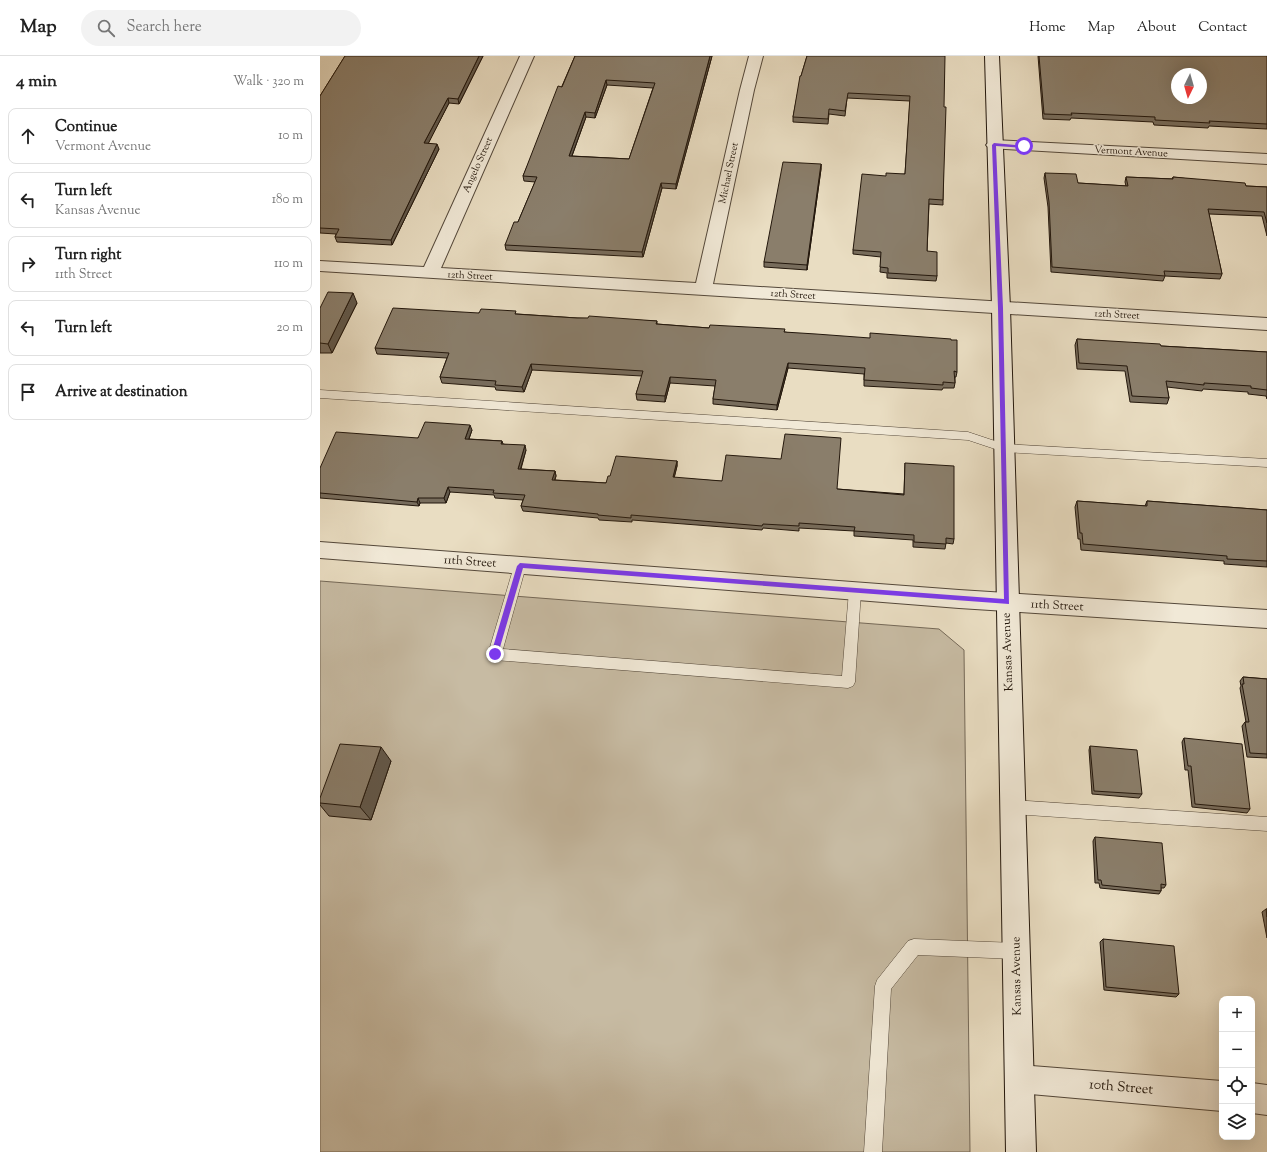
<!DOCTYPE html>
<html lang="en">
<head>
<meta charset="utf-8">
<style>
	:root { --surface:#fff; --page:#f2f2f2; --text:#222; --muted:#767676; --line:#e0e0e0 }
	body { margin:0; font-family:"Sorts Mill Goudy",serif; background:var(--page); color:var(--text) }
	.controls { position:absolute; right:12px; bottom:12px; display:grid; overflow:hidden; border-radius:8px; box-shadow:0 4px 16px #0002 }
	.controls button { width:36px; height:36px; display:grid; place-items:center; padding:0; border:0; border-bottom:1px solid var(--line); background:var(--surface); color:var(--text); font:20px sans-serif }
	.compass { position:absolute; left:851px; top:12px; width:36px; height:36px; border-radius:50%; background:var(--surface); box-shadow:0 4px 16px #0002; rotate:185deg }
	.stop { position:absolute; width:12px; height:12px; margin:-9px; border:3px solid #7c3aed; border-radius:50%; background:#fff }
	.stop.end { background:#7c3aed; border-color:#fff; box-shadow:0 1px 4px #0008 }
	.list { margin:0; padding:0; list-style:none }
	h2 { display:flex; justify-content:space-between; align-items:center; height:52px; margin:0; padding:0 16px; font-size:17px }
	h2 small { font-size:13px; font-weight:400; color:var(--muted) }
	.list li { display:grid; grid-template-columns:26px 1fr auto; gap:12px; align-items:center; box-sizing:border-box; height:56px; margin:0 8px 8px; padding:0 8px; border:1px solid var(--line); border-radius:8px }
	.list b { display:block; font-size:15px; white-space:nowrap }
	.list p { margin:0; font-size:13px; white-space:nowrap; color:var(--muted) }
	.list em { font-size:13px; font-style:normal; color:var(--muted) }
	.icon { flex:none; width:22px; height:22px; fill:none; stroke:currentColor; stroke-width:2; stroke-linecap:round; stroke-linejoin:round }
	.map { position:relative; flex:none; width:947px; height:1096px; overflow:hidden }
	header { display:flex; align-items:center; gap:24px; box-sizing:border-box; height:56px; padding:0 20px; background:var(--surface); border-bottom:1px solid var(--line) }
	header strong { font-size:19px }
	nav { display:flex; gap:22px; margin-inline-start:auto; font-size:14px }
	.search { width:280px; height:36px; background:var(--page); display:flex; align-items:center; gap:10px; box-sizing:border-box; padding:0 14px; border-radius:22px; color:var(--muted); font-size:15px }
	main { display:flex }
	aside { flex:1; background:var(--surface) }
	.map>svg:first-child { display:block }
	.green { fill:#c7bba3; stroke:#756958 }
	.lines { fill:none; stroke-linecap:round; stroke-linejoin:round }
	.lane-casing { stroke:#54483a; stroke-width:1 }
	.street-casing { stroke:#54483a; stroke-width:2 }
	.secondary-casing { stroke:#23170c; stroke-width:2 }
	.lane { fill:#f1e9d7; fill-rule:evenodd }
	.street { fill:#f1e9d7; fill-rule:evenodd }
	.secondary { fill:#f1e9d7; fill-rule:evenodd }
	.wall { fill:#776c5c; stroke:#23170c; fill-rule:evenodd }
	.shaded-wall { fill:#61584b; stroke:#23170c }
	.building { fill:#8a7e6b; stroke:#23170c; fill-rule:evenodd }
	.route { fill:#7c3aed }
	.labels { text-anchor:middle; dominant-baseline:central; stroke-width:3; stroke-linejoin:round; paint-order:stroke }
	.far-street-label { font-size:10px; fill:#23170c; stroke:#f1e9d7 }
	.street-label { font-size:12px; fill:#23170c; stroke:#f1e9d7 }
	.near-street-label { font-size:14px; fill:#23170c; stroke:#f1e9d7 }
</style>
</head>
<body>
<header>
<strong>Map</strong>
<div class="search"><svg class="icon" aria-label="search" viewBox="0 0 24 24"><circle cx="10" cy="10" r="6"/><path d="M15 15l6 6"/></svg>Search here</div>
<nav><a>Home</a><a>Map</a><a>About</a><a>Contact</a></nav>
</header>
<main>
<aside>
<h2>4 min<small>Walk · 320 m</small></h2>
<ul class="list">
<li><svg class="icon" aria-label="ahead" viewBox="0 0 24 24"><path d="M12 20V5M6 11l6-6 6 6"/></svg><div><b>Continue</b><p>Vermont Avenue</p></div><em>10 m</em></li>
<li><svg class="icon" aria-label="left" viewBox="0 0 24 24"><path d="M17 20v-9H6M10 6l-5 5 5 5"/></svg><div><b>Turn left</b><p>Kansas Avenue</p></div><em>180 m</em></li>
<li><svg class="icon" aria-label="right" viewBox="0 0 24 24"><path d="M7 20v-9h11M14 6l5 5-5 5"/></svg><div><b>Turn right</b><p>11th Street</p></div><em>110 m</em></li>
<li><svg class="icon" aria-label="left" viewBox="0 0 24 24"><path d="M17 20v-9H6M10 6l-5 5 5 5"/></svg><div><b>Turn left</b></div><em>20 m</em></li>
<li><svg class="icon" aria-label="arrive" viewBox="0 0 24 24"><path d="M6 21V4h12l-3 4 3 4H6"/></svg><div><b>Arrive at destination</b></div></li>
</ul>
</aside>
<div class="map">
<svg width="947" height="1096" viewBox="0 0 947 1096">
	<rect width="100%" height="100%" fill="#e9ddc2"/>
	<filter id="stains"><feTurbulence type="fractalNoise" baseFrequency=".005" numOctaves="4"/><feColorMatrix values="0 0 0 0 .2 0 0 0 0 .09 0 0 0 0 .02 0 0 0 .5 -.17"/></filter>
	<radialGradient id="worn" r=".72"><stop offset=".6" stop-color="#630" stop-opacity="0"/><stop offset="1" stop-color="#630" stop-opacity=".3"/></radialGradient>
	<polygon class="green" points="0,525 619,573 644,594 650,1096 0,1096"/>
	<g class="lines">
		<g class="lane-casing">
			<g id="lane">
				<polygon points="0,334 648,376 684,388 947,403 947,411 684,396 648,384 0,342"/>
				<polygon points="200,505 204,506 206,510 183,593 522,620 529,535 530,531 535,530 540,531 541,535 535,626 533,630 528,632 175,604 170,602 168,598 194,510 196,506"/>
				<polygon points="693,744 947,761 947,775 693,758 688,756 686,751 688,746"/>
				<polygon points="594,883 696,887 702,889 704,895 702,901 696,903 598,899 571,933 562,1096 544,1096 555,930 557,924 588,885"/>
			</g>
		</g>
		<g class="street-casing">
			<g id="street">
				<polygon points="200,0 214,0 121,212 376,227 420,34 429,0 443,0 434,34 393,228 947,262 947,274 0,215 0,205 104,211"/>
				<polygon points="674,84 947,98 947,108 669,92 666,89 669,86"/>
				<polygon points="0,486 639,534 947,554 947,572 639,552 0,502"/>
				<polygon points="699,1009 902,1025 902,1055 699,1037 689,1033 685,1023 689,1013"/>
				<polygon points="932,1027 947,1029 947,1059 932,1057"/>
			</g>
		</g>
		<g class="secondary-casing">
			<polygon id="secondary" points="665,0 679,0 690,252 716,1096 686,1096 672,252"/>
		</g>
		<use href="#lane" class="lane"/>
		<use href="#street" class="street"/>
		<use href="#secondary" class="secondary"/>
	</g>
	<g class="wall">
		<polygon points="25,0 163,0 139,48 129,47 108,87 119,93 72,189 17,186 15,181 16,178 0,177 0,40"/>
		<path d="M255 0H392L356 133 342 132 323 201 186 194 185 189 198 166 215 126 204 125 203 120ZM287 29 333 32 309 103 252 100 266 61 275 62Z"/>
		<polygon points="487,0 624,51 623,144 623,149 609,148 607,195 617,220 616,225 567,222 567,217 560,216 561,201 533,198 533,194 566,120 585,118 590,45 527,42 525,60 509,58 508,68 473,66 473,61 481,20"/>
		<polygon points="718,0 947,0 947,73 889,70 888,72 834,69 833,66 751,62 750,64 723,63"/>
		<polygon points="501,108 501,113 487,214 444,211 444,206"/>
		<polygon points="725,117 758,127 806,130 805,126 806,121 852,123 853,121 926,130 947,131 947,180 942,160 889,158 902,218 900,223 845,220 843,225 731,216 728,151 724,122"/>
		<polygon points="37,247 12,297 0,297 0,252"/>
		<polygon points="159,257 197,258 257,262 337,265 337,268 389,272 465,276 637,316 636,321 635,321 635,327 634,332 623,332 622,334 544,330 544,318 468,312 457,354 393,348 393,343 395,330 350,327 345,346 317,344 316,338 322,320 212,314 204,336 176,334 175,331 122,327 120,321 127,302 57,298 55,292"/>
		<polygon points="757,283 841,290 947,296 947,343 946,340 928,338 928,336 883,333 882,335 847,331 849,342 847,348 810,346 805,315 757,313 755,289"/>
		<polygon points="152,374 149,383 182,385 183,388 206,394 201,413 235,415 236,420 235,424 286,427 290,420 357,405 357,410 354,422 517,433 584,438 585,407 634,483 633,488 626,487 625,493 593,491 593,484 534,480 534,475 479,472 479,475 443,472 442,474 312,464 312,466 279,464 278,462 203,455 201,450 203,444 175,442 174,439 130,436 126,447 100,447 99,450 0,442 0,412 98,382"/>
		<polygon points="757,445 825,450 827,445 947,454 947,511 904,508 904,505 761,494 760,483 758,483 755,451"/>
		<polygon points="923,621 947,623 947,702 927,701 922,670 925,666 926,666 920,632 921,630 920,625"/>
		<polygon points="864,682 930,753 927,757 872,751 868,714 865,714 862,686"/>
		<polygon points="770,690 822,738 819,742 772,738 769,694"/>
		<polygon points="71,705 51,764 9,760 0,749 0,742"/>
		<polygon points="775,781 846,829 844,832 841,832 841,835 839,838 780,832 779,827 775,827 773,785"/>
		<polygon points="946,853 947,853 947,882 942,856"/>
		<polygon points="783,883 859,938 856,941 784,934 780,886"/>
	</g>
	<g class="shaded-wall">
		<polygon points="159,0 163,0 139,48 138,43"/>
		<polygon points="390,0 392,0 356,133 356,128"/>
		<polygon points="286,24 287,29 275,62 275,57"/>
		<polygon points="128,42 129,47 106,92 104,87"/>
		<polygon points="265,56 266,61 250,105 249,100"/>
		<polygon points="117,88 119,93 72,189 71,184"/>
		<polygon points="501,108 501,113 487,214 487,209"/>
		<polygon points="341,127 342,132 323,201 322,196"/>
		<polygon points="33,237 37,247 12,297 8,288"/>
		<polygon points="468,307 468,312 457,354 457,349"/>
		<polygon points="211,308 212,314 204,336 202,331"/>
		<polygon points="350,321 350,327 345,346 345,340"/>
		<polygon points="150,369 152,374 147,388 145,383"/>
		<polygon points="205,389 206,394 199,418 198,413"/>
		<polygon points="357,405 357,410 353,426 353,421"/>
		<polygon points="235,415 236,420 233,428 232,424"/>
		<polygon points="128,431 130,436 126,447 124,442"/>
		<polygon points="98,442 100,447 99,450 97,446"/>
		<polygon points="61,691 71,705 51,764 40,751"/>
	</g>
	<g class="building">
		<polygon points="25,0 159,0 138,43 128,42 104,87 117,88 71,184 15,181 19,173 0,172 0,40"/>
		<path d="M255 0H390L356 128 341 127 322 196 185 189 194 166H198L217 121 203 120 238 30 242 31ZM286 24 335 27 309 103 249 100 265 56 275 57Z"/>
		<polygon points="487,0 625,0 624,51 626,51 623,144 609,143 607,195 617,196 617,220 568,217 568,212 560,211 561,196 533,194 542,118 566,120 566,117 585,118 590,40 528,37 525,55 509,53 508,63 473,61 480,20 481,20"/>
		<path d="M719 0H947V68L889 65 890 67 835 64V61L751 57 752 59 724 58ZM857 18H881V42H857Z"/>
		<polygon points="463,106 501,108 487,209 444,206"/>
		<polygon points="725,117 756,118 758,127 808,130 806,121 853,123 853,121 925,127 926,130 947,131 947,167 944,156 888,153 902,218 844,215 845,220 732,211 729,146"/>
		<polygon points="8,236 33,237 8,288 0,287 0,252"/>
		<polygon points="73,252 159,257 161,253 196,255 195,258 257,262 268,262 269,260 337,265 336,268 389,272 390,269 465,273 464,276 496,278 550,282 550,277 631,283 631,284 637,284 637,316 634,315 635,327 623,326 623,329 544,324 545,312 468,307 457,349 393,343 396,324 350,321 345,340 316,338 323,315 211,308 202,331 175,329 176,325 120,321 129,297 55,292"/>
		<polygon points="757,283 840,288 841,290 947,296 947,334 931,332 931,330 884,327 884,329 846,325 849,342 812,340 807,310 759,307"/>
		<polygon points="105,366 150,369 145,383 182,385 181,388 205,389 198,413 235,415 232,424 286,427 288,420 290,420 296,400 357,405 353,421 402,425 406,399 461,403 465,378 521,382 517,433 584,439 585,407 634,410 634,483 626,482 626,488 594,486 594,479 534,475 535,471 479,467 479,470 443,468 442,470 311,459 311,462 278,459 278,458 201,450 205,439 173,437 174,434 128,431 124,442 98,442 97,446 0,437 0,412 16,376 98,382"/>
		<polygon points="757,445 827,450 827,445 947,454 947,505 907,503 907,500 763,488 762,477 760,477"/>
		<polygon points="923,621 947,623 947,698 930,697 925,666 929,666 922,628 924,628"/>
		<polygon points="864,682 922,688 930,753 875,748 871,710 868,710"/>
		<polygon points="20,688 61,691 40,751 0,747 0,742"/>
		<polygon points="770,690 817,694 822,738 774,735"/>
		<polygon points="775,781 842,787 846,829 841,828 841,835 782,829 781,824 778,824"/>
		<polygon points="946,853 947,853 947,861"/>
		<polygon points="783,883 854,890 859,938 786,931"/>
	</g>
	<polygon class="route" points="674,87 706,90 704,92 676,90 683,252 689,548 203,512 178,598 177,600 172,600 171,598 197,510 200,507 684,543 678,252 672,89"/>
	<g class="labels">
		<g class="far-street-label">
			<text transform="translate(811 96) rotate(3)">Vermont Avenue</text>
			<text transform="translate(158 109) rotate(-66)">Angelo Street</text>
			<text transform="translate(409 117) rotate(-78)">Michael Street</text>
			<text transform="translate(150 220) rotate(3)">12th Street</text>
			<text transform="translate(473 239) rotate(4)">12th Street</text>
			<text transform="translate(797 259) rotate(3)">12th Street</text>
		</g>
		<g class="street-label">
			<text transform="translate(150 506) rotate(4)">11th Street</text>
			<text transform="translate(737 550) rotate(3)">11th Street</text>
			<text transform="translate(688 596) rotate(-92)">Kansas Avenue</text>
			<text transform="translate(697 920) rotate(-91)">Kansas Avenue</text>
		</g>
		<g class="near-street-label">
			<text transform="translate(801 1032) rotate(5)">10th Street</text>
		</g>
	</g>
	<rect width="100%" height="100%" filter="url(#stains)"/>
	<rect width="100%" height="100%" fill="url(#worn)"/>
</svg>
<div class="controls">
<button>+</button>
<button>−</button>
<button><svg class="icon" aria-label="locate" viewBox="0 0 24 24"><circle cx="12" cy="12" r="6"/><path d="M12 2v4M12 18v4M2 12h4M18 12h4"/></svg></button>
<button><svg class="icon" aria-label="layers" viewBox="0 0 24 24"><path d="M12 4l9 5-9 5-9-5zM3 14l9 5 9-5"/></svg></button>
</div>
<svg class="compass" viewBox="-18 -18 36 36"><path d="M0-13l5 13h-10z" fill="#e53935"/><path d="M0 13l5-13h-10z" fill="#767676"/></svg>
<div class="stop" style="left:704px;top:90px"></div>
<div class="stop end" style="left:175px;top:598px"></div>
</div>
</main>
</body>
</html>
